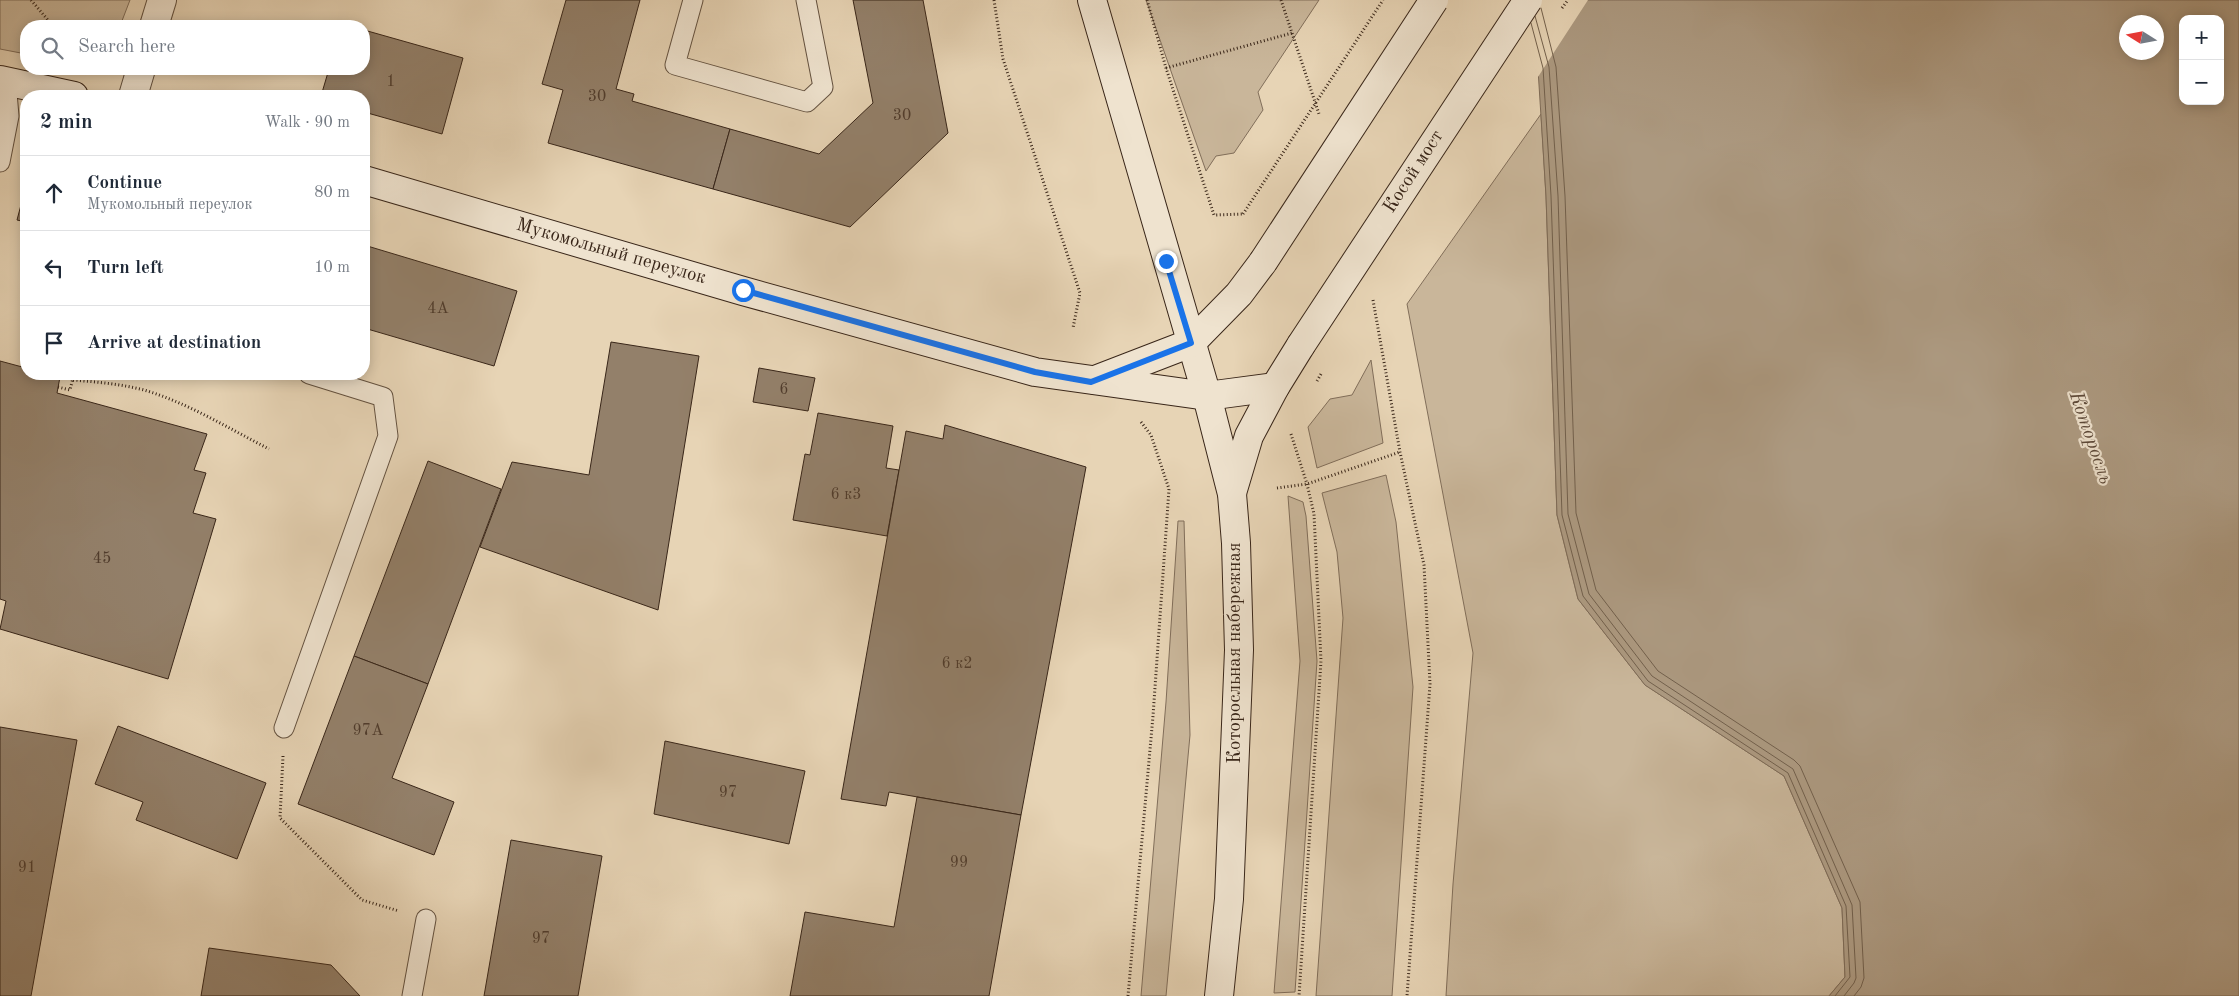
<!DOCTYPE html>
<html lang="en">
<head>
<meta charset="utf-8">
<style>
	:root { --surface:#fff; --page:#f2f2f3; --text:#1f2937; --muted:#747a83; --line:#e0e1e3 }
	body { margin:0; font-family:"Old Standard TT",serif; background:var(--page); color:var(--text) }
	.controls { position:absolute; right:15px; top:15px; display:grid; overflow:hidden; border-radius:10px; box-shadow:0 2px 12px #0003 }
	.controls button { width:45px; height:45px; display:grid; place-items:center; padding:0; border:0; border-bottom:1px solid var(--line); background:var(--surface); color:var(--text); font:25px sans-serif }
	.compass { position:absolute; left:2119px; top:15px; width:45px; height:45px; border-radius:50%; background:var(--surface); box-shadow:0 2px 12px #0003; rotate:281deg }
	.stop { position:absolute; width:15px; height:15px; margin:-11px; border:4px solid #1a73e8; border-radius:50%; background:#fff }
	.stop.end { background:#1a73e8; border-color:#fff; box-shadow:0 1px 5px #0008 }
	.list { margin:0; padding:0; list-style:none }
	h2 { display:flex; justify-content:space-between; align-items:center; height:65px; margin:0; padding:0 20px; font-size:21px }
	h2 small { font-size:16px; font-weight:400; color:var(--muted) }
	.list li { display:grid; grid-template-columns:32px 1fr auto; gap:15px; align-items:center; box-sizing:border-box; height:75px; padding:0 20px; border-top:1px solid var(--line) }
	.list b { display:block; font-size:19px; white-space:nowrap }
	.list p { margin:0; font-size:16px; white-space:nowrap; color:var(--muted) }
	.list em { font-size:16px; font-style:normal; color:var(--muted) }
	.icon { flex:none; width:28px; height:28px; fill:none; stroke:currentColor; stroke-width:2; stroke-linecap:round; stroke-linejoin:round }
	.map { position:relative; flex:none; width:2239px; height:996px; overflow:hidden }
	.search { position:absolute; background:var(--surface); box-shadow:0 2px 12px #0003; left:20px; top:20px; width:350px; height:55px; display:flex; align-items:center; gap:12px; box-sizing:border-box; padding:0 18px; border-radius:20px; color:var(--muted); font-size:19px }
	.panel { position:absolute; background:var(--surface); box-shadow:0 2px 12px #0003; left:20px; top:90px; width:350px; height:290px; border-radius:20px }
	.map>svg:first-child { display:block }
	.green { fill:#c9b69a; stroke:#816e5a }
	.water { fill:#ac9980; stroke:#7e6b57; fill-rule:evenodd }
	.pier { fill:#e7d4b5 }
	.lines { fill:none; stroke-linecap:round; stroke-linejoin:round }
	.shore { stroke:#72604c; stroke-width:1 }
	.building { fill:#93806a; stroke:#392619 }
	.lane-casing { stroke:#645240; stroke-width:21 }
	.street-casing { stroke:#645240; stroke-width:30 }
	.secondary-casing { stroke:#392619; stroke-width:30 }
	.path { stroke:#392619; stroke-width:3; stroke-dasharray:1 2.5; stroke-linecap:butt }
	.lane { stroke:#efe3cf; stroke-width:19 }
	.street { stroke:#efe3cf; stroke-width:28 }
	.secondary { stroke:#efe3cf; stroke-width:28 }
	.secondary-bridge-casing { stroke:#392619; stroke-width:30; stroke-linecap:butt }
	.path-bridge { stroke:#392619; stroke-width:3; stroke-dasharray:1 2.5; stroke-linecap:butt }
	.secondary-bridge { stroke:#efe3cf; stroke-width:28 }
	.route { stroke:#1a73e8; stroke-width:6 }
	.labels { text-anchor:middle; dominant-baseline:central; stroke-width:4.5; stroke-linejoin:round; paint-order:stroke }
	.number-label { font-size:16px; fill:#503c2d }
	.street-label { font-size:19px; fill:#392619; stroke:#efe3cf }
	.water-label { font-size:20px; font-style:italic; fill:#5c4838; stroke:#efe3cf }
</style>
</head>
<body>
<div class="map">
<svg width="2239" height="996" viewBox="0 0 2239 996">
	<rect width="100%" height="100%" fill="#e7d4b5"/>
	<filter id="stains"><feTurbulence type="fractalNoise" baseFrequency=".004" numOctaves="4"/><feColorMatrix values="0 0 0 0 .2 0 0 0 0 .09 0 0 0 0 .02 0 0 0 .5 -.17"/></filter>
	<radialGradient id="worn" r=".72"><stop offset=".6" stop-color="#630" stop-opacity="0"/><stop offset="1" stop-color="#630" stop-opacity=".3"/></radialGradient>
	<g class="green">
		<polygon points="0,0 130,0 120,26 26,26 26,54 0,49"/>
		<polygon points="1146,0 1319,0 1258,92 1263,110 1234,153 1216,156 1206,171"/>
		<polygon points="1541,114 1546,196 1557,515 1578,599 1645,685 1784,776 1842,908 1845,977 1829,996 1446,996 1453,884 1473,653 1407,304"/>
		<polygon points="1371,360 1383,443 1317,468 1308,427 1330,399 1352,395"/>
		<polygon points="1386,475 1396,522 1413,687 1392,996 1316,996 1343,618 1337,552 1322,493"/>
		<polygon points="1288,496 1303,502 1306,516 1317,661 1295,992 1274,993 1300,661"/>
		<polygon points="1178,521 1184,521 1190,735 1166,996 1141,996 1166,702"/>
	</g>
	<path class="water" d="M1519 0H2239V996H1829L1845 977 1842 908 1784 776 1645 685 1578 599 1557 515 1546 196 1538 69ZM2183 19H2220V101H2183ZM2126 22H2156V52H2126Z"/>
	<polygon class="pier" points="1517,0 1588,0 1536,80 1535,69"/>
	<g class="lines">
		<g class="shore">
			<polyline points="1541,8 1556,67 1565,196 1576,513 1596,590 1658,671 1794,760 1800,766 1860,902 1864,978 1861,987 1854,996"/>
			<polyline points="1535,16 1549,67 1558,196 1568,514 1589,594 1652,676 1793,769 1852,905 1856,978 1854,983 1844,996"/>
			<polyline points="1531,23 1543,68 1551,196 1562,515 1583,596 1648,681 1788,773 1846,906 1850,977 1835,996"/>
		</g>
	</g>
	<g class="building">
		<polygon points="566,0 640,0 616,89 634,94 632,101 730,129 713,189 548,143 563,90 542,84"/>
		<polygon points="853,0 923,0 948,133 850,227 713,189 730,129 819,154 873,103"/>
		<polygon points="364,30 463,58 442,134 364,112 364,96 321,96 329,69 364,69"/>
		<polygon points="26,186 26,222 17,220"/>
		<polygon points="364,245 517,291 494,366 364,328"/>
		<polygon points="611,342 699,356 658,610 480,547 512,462 589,475"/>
		<polygon points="0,361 26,368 26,374 49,374 60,377 57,393 207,434 194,470 206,473 193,513 216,519 168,679 0,629 6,601 0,599"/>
		<polygon points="759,368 815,378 808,411 753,402"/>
		<polygon points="818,413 893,426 886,468 899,470 887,536 793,520 805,454 810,455"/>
		<polygon points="945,425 1086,467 1021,815 889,792 886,806 841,799 906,431 943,439"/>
		<polygon points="428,461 501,489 428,684 354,656"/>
		<polygon points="354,656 428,684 392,778 454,802 434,855 298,804"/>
		<polygon points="118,726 266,783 237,859 136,820 143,802 95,784"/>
		<polygon points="0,727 77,740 31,996 0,996"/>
		<polygon points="665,741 805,771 789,844 654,814"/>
		<polygon points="917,797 1021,815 989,996 790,996 805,912 894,927"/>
		<polygon points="511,840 602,856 578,996 484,996"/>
		<polygon points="209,948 331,965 360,996 201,996"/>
	</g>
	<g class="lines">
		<g class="lane-casing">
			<g id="lane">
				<polyline points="693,0 675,65 807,102 823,87 806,0"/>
				<polyline points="0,162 9,116 6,81"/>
				<polyline points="284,728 388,436 383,397 309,374"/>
				<polyline points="412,996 426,919"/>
			</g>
		</g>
		<g class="street-casing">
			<g id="street">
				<polyline points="154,26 162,0"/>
				<polyline points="133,96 141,69"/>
			</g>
		</g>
		<g class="secondary-casing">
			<g id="secondary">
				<polyline points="1092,0 1207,396 1232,494 1236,543 1239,650 1229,899 1219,996"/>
				<polyline points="0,80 74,96"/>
				<polyline points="364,180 743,291 1035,372 1207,396 1275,387"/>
				<polyline points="1095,380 1191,343 1239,294 1263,262"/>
				<polyline points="1232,493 1249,436 1275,387 1301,345"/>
			</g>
		</g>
		<g class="path">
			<polyline points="31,0 53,26"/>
			<polyline points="994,0 1003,59 1080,293 1073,328"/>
			<polyline points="1147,0 1166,68 1214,215 1243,214"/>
			<polyline points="1281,0 1319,114"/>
			<polyline points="1166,68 1292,33"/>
			<polyline points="1373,300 1400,452 1424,565 1430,684 1407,996"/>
			<path d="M73 380C97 382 121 384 144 390 188 403 228 428 269 449"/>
			<polyline points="58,387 70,390 74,374"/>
			<polyline points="1291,434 1307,484 1314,514 1321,661 1299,996"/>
			<polyline points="1277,488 1307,484 1400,452"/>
			<polyline points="283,756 280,818 362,900 399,911"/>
			<polyline points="1128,996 1153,716 1169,489 1151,435 1141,422"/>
		</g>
		<use href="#lane" class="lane"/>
		<use href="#street" class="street"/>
		<use href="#secondary" class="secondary"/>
		<g class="secondary-bridge-casing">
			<g id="secondary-bridge">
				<polyline points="1263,262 1434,0"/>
				<polyline points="1301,345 1528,0"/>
			</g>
		</g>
		<g class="path-bridge">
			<polyline points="1562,8 1568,0"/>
			<polyline points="1243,214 1383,0"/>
			<polyline points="1317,381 1321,374"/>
		</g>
		<use href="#secondary-bridge" class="secondary-bridge"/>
	</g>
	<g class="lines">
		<polyline class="route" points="743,290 1035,372 1091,382 1191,343 1166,261"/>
	</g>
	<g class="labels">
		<g class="number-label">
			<text x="391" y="82">1</text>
			<text x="597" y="97">30</text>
			<text x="902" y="116">30</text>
			<text x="438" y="309">4А</text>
			<text x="784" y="390">6</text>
			<text x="846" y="495">6 к3</text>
			<text x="102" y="559">45</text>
			<text x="957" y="664">6 к2</text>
			<text x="368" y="731">97А</text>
			<text x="728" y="793">97</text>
			<text x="959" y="863">99</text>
			<text x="27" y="868">91</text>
			<text x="541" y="939">97</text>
		</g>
		<g class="street-label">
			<text transform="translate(1414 172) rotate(-57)">Косой мост</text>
			<text transform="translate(611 252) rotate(16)">Мукомольный переулок</text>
			<text transform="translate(1235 653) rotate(-90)">Которосльная набережная</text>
		</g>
		<g class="water-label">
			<text transform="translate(2090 438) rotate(71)">Которосль</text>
		</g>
	</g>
	<rect width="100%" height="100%" filter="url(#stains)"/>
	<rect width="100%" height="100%" fill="url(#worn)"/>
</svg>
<div class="controls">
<button>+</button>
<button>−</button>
</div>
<svg class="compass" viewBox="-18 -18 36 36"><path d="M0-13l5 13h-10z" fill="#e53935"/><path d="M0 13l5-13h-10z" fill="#747a83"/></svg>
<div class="stop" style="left:743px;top:290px"></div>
<div class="stop end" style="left:1166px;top:261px"></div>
<div class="search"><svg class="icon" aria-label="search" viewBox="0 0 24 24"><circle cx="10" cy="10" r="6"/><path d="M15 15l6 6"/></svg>Search here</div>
<section class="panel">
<h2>2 min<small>Walk · 90 m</small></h2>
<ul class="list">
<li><svg class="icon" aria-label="ahead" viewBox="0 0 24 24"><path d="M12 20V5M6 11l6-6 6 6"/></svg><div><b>Continue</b><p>Мукомольный переулок</p></div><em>80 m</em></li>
<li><svg class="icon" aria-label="left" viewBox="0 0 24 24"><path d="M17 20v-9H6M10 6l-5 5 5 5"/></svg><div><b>Turn left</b></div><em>10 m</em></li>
<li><svg class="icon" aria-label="arrive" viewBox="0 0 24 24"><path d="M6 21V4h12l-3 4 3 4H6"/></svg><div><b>Arrive at destination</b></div></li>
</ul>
</section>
</div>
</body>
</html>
